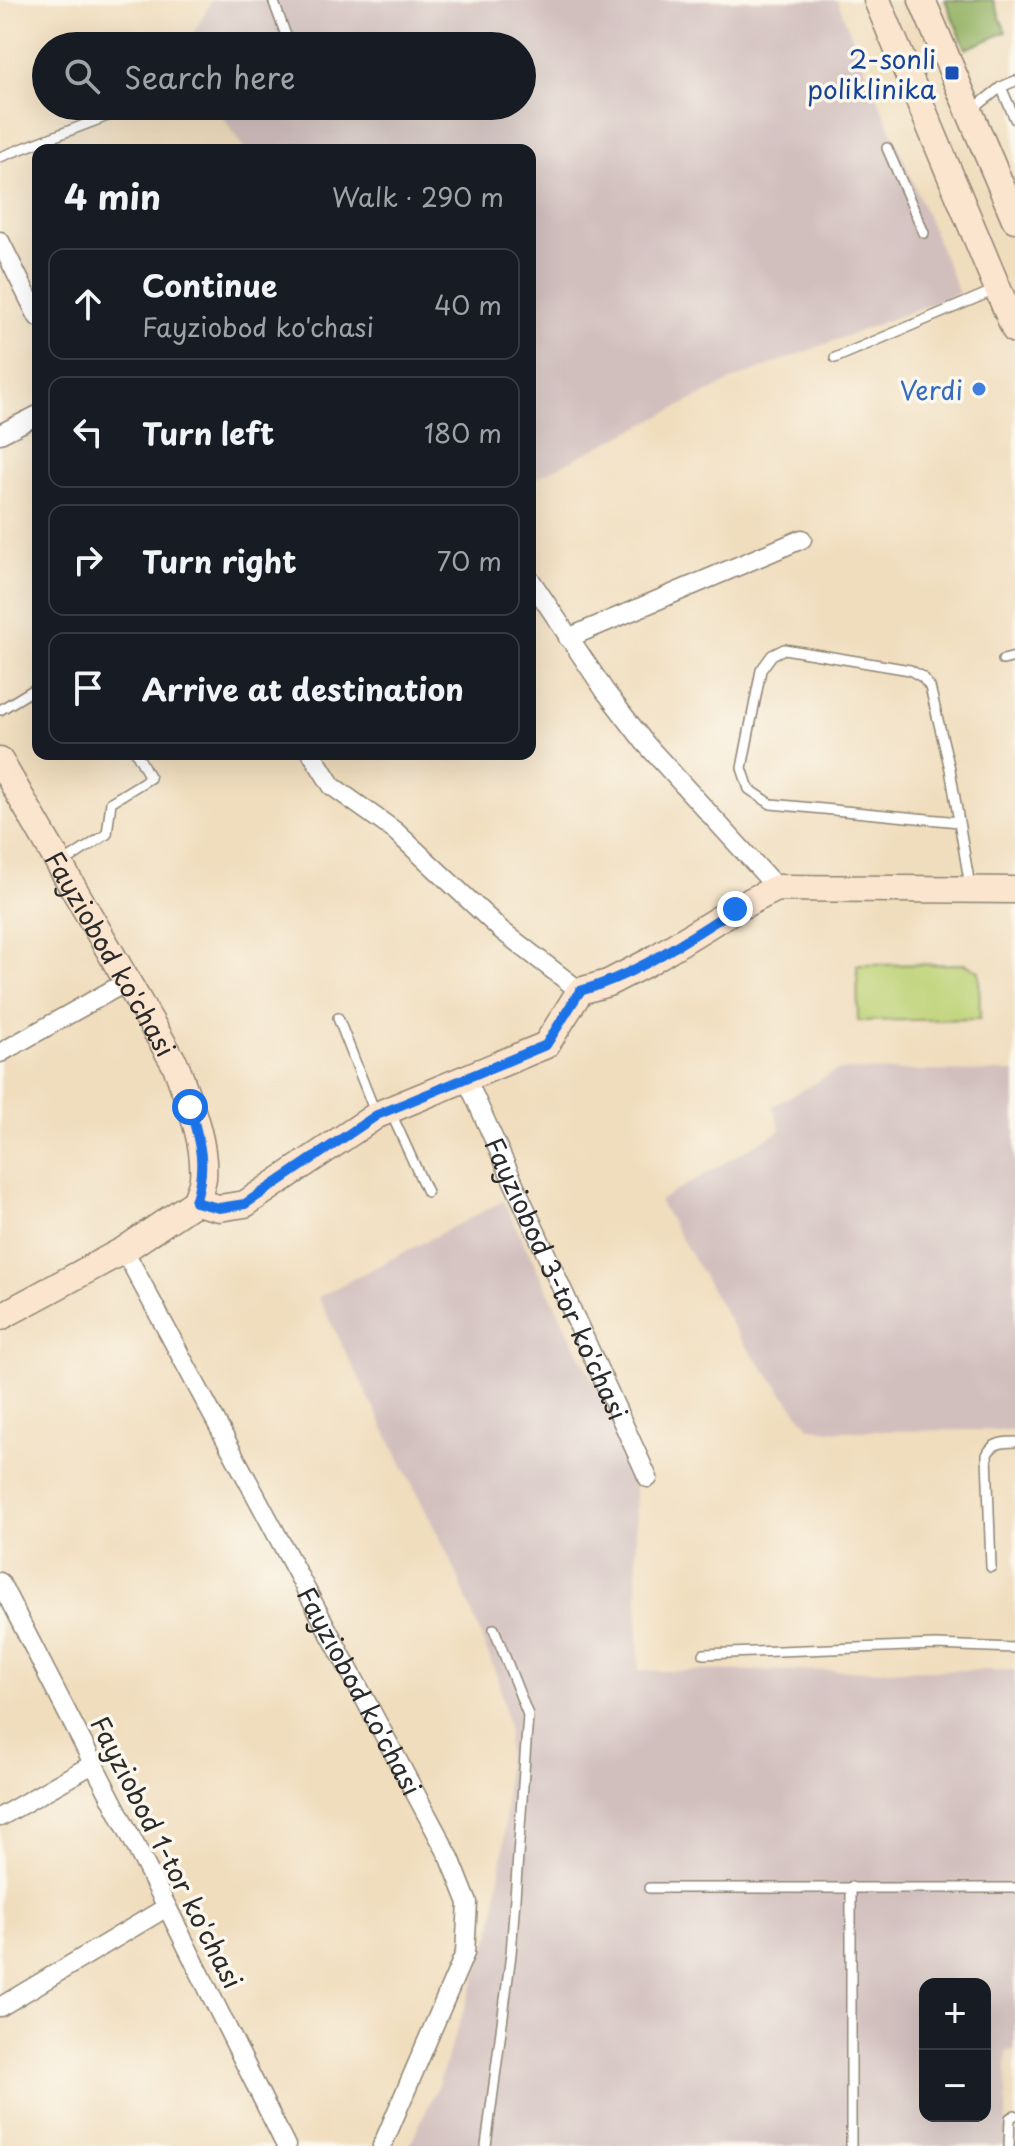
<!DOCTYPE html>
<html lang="en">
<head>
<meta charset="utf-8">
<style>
	:root { --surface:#171b24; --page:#20242c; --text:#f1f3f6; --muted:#9ea1a6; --line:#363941 }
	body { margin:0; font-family:"Playpen Sans",sans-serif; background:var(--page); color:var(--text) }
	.controls { position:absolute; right:24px; bottom:24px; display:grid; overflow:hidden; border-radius:16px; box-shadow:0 8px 32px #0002 }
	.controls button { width:72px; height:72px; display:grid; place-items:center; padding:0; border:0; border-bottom:2px solid var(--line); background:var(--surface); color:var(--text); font:40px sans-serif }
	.stop { position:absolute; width:24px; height:24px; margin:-18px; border:6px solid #1a73e8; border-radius:50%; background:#fff }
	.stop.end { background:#1a73e8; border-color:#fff; box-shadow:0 2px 8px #0008 }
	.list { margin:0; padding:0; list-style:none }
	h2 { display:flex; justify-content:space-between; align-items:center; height:104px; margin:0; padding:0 32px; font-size:34px }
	h2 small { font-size:26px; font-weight:400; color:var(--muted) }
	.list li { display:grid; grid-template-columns:52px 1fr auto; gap:24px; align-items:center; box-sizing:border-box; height:112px; margin:0 16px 16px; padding:0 16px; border:2px solid var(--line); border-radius:16px }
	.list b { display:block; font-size:30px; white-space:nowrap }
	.list p { margin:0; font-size:26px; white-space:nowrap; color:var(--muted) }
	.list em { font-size:26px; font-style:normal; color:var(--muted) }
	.icon { flex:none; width:44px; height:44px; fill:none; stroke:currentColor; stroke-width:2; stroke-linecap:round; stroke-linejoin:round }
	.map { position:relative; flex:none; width:1015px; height:2146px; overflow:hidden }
	.search { position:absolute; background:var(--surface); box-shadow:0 8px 32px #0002; left:32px; top:32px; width:504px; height:88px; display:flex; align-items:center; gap:20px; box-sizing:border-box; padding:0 28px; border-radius:44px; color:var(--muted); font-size:30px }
	.panel { position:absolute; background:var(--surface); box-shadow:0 8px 32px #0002; left:32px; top:144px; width:504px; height:616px; border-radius:16px }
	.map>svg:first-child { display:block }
	.industrial { fill:#d1bfbe; fill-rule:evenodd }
	.green { fill:#bdd276; stroke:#747e50; stroke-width:2 }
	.forest { fill:#96b467; stroke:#607049; stroke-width:2 }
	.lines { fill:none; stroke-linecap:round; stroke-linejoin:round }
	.lane-casing { stroke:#8e8474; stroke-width:12 }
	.street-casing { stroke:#8e8474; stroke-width:21 }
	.secondary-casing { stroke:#8e8474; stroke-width:29 }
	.lane { stroke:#fff; stroke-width:9 }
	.street { stroke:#fff; stroke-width:18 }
	.secondary { stroke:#fce5cf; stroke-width:26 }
	.route { stroke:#1a73e8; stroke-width:10 }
	.transit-dot { fill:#1a4fb4; stroke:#fbf7ec; stroke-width:3 }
	.shop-dot { fill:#3f7fe0; stroke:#fbf7ec; stroke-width:3 }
	.labels { text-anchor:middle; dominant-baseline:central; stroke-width:7; stroke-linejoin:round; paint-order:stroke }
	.transit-label { font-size:26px; fill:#164399; stroke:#fbf7ec; text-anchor:end }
	.shop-label { font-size:26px; fill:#366cbe; stroke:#fbf7ec; text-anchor:end }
	.street-label { font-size:26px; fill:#2b2b2b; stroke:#fbf7ec }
</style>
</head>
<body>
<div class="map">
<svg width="1015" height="2146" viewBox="0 0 1015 2146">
	<rect width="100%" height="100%" fill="#fbf7ec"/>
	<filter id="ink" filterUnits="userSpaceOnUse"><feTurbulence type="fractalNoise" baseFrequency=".0125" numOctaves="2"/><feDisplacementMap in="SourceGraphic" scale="16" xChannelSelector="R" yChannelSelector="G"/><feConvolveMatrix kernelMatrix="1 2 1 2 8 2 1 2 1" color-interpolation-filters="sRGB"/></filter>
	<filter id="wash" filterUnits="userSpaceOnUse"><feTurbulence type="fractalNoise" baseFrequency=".006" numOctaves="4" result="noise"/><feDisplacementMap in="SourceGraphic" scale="32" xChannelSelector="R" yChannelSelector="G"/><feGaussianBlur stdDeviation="1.8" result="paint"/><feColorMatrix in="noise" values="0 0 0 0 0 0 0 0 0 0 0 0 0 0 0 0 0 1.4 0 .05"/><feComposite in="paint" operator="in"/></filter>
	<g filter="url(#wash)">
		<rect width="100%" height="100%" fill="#f0ddbd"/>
		<g class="industrial">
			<polygon points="212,0 837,0 959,293 737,378 530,481 530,150 245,150 216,106 522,106 522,46 186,46"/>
			<polygon points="838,1070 1015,1072 1015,1430 841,1431 810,1428 740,1338 659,1201 781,1130 773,1106"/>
			<path d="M503 1201 641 1477 635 1484 639 1671 1015 1670V2050L1006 2051V2146H409L436 2090 492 1930 504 1846 508 1727 498 1679 454 1567 318 1297ZM925 1984H985V2116H925Z"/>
		</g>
		<polygon class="green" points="965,964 979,971 980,1019 858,1021 857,965"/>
		<polygon class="forest" points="945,0 993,0 1006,32 966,49"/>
	</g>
	<g filter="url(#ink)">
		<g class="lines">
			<g class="lane-casing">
				<g id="lane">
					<polyline points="273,0 287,38 305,46"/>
					<polyline points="1001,87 1015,81"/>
					<polyline points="971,111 1001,87 1015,119"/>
					<polyline points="887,148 924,233"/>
					<polyline points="0,157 134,106"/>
					<polyline points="835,358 995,290"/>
					<polyline points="1003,660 1015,657"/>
					<polyline points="0,710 38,687"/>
					<polyline points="959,822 771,804 749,789 742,768 761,670 772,655 784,649 910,670 922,677 930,687 950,769 970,886"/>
					<polyline points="63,863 107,834 111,802 150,778 137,754"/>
					<polyline points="338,1018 375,1112"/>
					<polyline points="391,1113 427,1192"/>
					<path d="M991 1567 987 1455C992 1443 1003 1442 1015 1442"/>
					<polyline points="704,1654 935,1645 1015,1648"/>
					<polyline points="649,1888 1015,1888"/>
					<polyline points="486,2146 511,1954 528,1715 494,1629"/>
					<polyline points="851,2146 851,1887"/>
					<polyline points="1009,2146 1010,2118 1015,2115"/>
				</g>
			</g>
			<g class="street-casing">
				<g id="street">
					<polyline points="0,241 38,317"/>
					<polyline points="0,434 38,415"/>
					<polyline points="530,579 605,691 645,743 777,888"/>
					<polyline points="568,638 802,539"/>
					<polyline points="312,754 332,786 395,831 501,930 580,991"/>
					<polyline points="0,1053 128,981"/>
					<path id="s1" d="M466 1078 648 1478"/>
					<path id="s2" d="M124 1250 450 1858 468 1903 465 1953 382 2146"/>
					<polyline points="0,1582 167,1907 286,2146"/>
					<polyline points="0,1817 93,1764"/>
					<polyline points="0,2007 167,1907"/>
				</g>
			</g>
			<g class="secondary-casing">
				<g id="secondary">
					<polyline points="877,0 1015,330"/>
					<polyline points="922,0 1015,219"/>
					<path id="s3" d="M0 761 176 1066C188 1100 206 1141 203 1178 202 1186 198 1195 195 1202"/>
					<polyline points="195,1202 219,1208 245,1204 377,1115 546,1045 580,991 608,983 647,963 735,909 777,888 1015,890"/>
					<polyline points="0,1317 124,1250 195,1202"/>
				</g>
			</g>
			<use href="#lane" class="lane"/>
			<use href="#street" class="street"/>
			<use href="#secondary" class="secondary"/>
		</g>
	</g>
	<g class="lines" filter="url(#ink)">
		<path class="route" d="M190 1107C200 1144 207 1164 195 1202L219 1208 245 1204 377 1115 546 1045 580 991C637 975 685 940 735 909"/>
	</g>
	<rect class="transit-dot" x="944" y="65" width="16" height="16" rx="4"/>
	<circle class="shop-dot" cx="979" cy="389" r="8"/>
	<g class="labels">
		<g class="transit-label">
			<text x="936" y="58">2-sonli<tspan x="936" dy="30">poliklinika</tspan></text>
		</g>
		<g class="shop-label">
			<text x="963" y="389">Verdi</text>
		</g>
		<g class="street-label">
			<text stroke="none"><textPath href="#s3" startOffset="222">Fayziobod ko'chasi</textPath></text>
			<text stroke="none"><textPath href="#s1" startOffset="220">Fayziobod 3-tor ko'chasi</textPath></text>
			<text stroke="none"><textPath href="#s2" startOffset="500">Fayziobod ko'chasi</textPath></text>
			<text transform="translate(167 1852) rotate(63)">Fayziobod 1-tor ko'chasi</text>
		</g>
	</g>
</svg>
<div class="controls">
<button>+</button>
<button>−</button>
</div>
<div class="stop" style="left:190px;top:1107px"></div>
<div class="stop end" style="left:735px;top:909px"></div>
<div class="search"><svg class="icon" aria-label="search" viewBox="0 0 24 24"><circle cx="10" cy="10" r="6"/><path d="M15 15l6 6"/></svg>Search here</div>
<section class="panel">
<h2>4 min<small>Walk · 290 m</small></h2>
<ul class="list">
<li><svg class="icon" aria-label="ahead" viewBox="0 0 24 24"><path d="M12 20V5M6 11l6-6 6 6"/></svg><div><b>Continue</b><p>Fayziobod ko'chasi</p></div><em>40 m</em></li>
<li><svg class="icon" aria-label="left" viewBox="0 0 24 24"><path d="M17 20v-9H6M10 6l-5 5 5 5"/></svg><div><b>Turn left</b></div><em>180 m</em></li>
<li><svg class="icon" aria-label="right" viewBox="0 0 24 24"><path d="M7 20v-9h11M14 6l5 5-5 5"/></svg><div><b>Turn right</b></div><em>70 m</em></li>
<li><svg class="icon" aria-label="arrive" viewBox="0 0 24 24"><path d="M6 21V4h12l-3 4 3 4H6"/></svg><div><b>Arrive at destination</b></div></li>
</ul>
</section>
</div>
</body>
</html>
